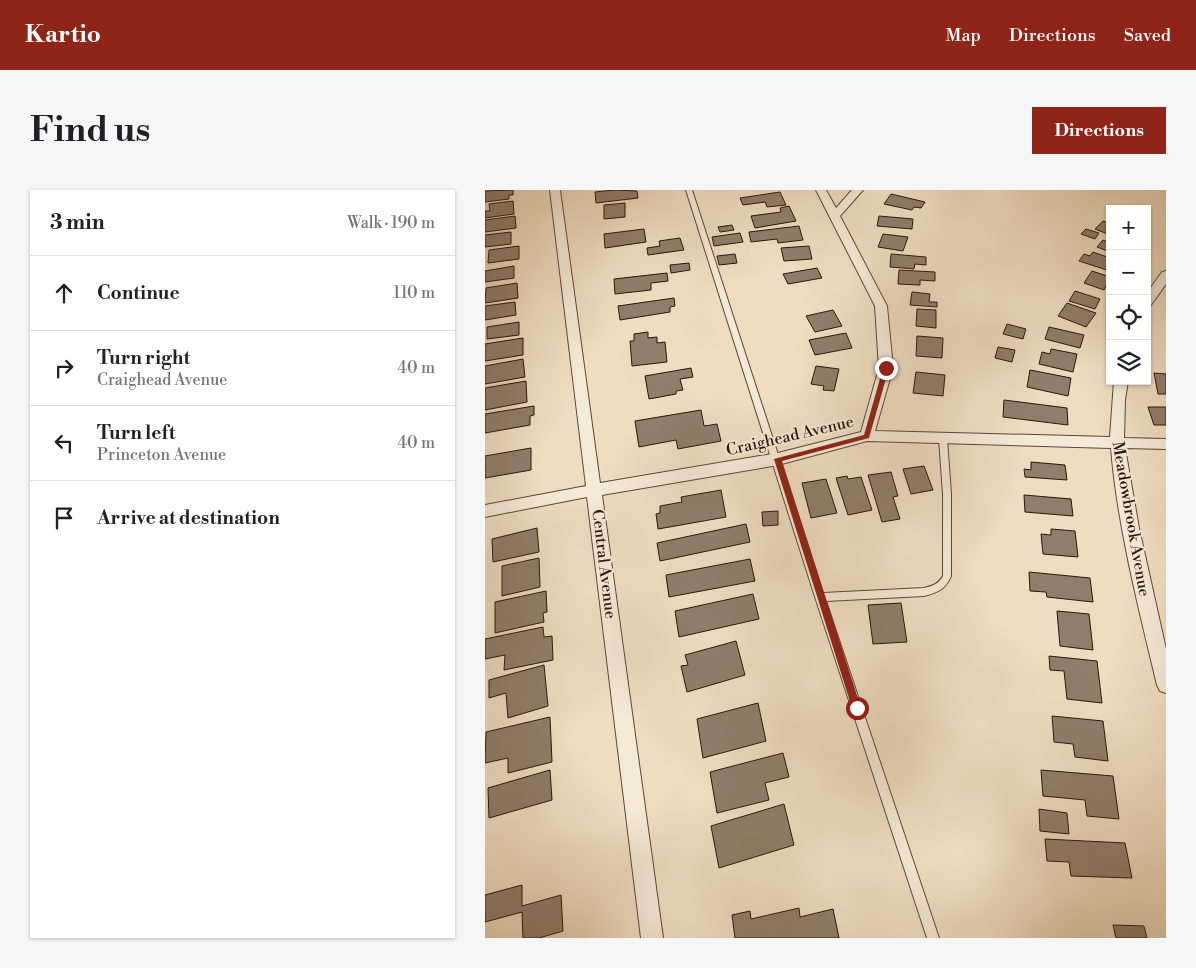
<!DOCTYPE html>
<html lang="en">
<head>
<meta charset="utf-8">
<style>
	:root { --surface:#fff; --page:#f6f6f6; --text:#202124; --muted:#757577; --line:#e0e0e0; --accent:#8f2418 }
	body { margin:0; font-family:"Libre Bodoni",serif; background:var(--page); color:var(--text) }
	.controls { position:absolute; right:15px; top:15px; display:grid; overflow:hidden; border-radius:0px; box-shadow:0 1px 4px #0004 }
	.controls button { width:45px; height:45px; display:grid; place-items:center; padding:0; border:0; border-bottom:1px solid var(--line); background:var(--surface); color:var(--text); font:25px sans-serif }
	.stop { position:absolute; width:15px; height:15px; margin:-11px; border:4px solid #8f2418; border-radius:50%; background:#fff }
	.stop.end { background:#8f2418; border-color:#fff; box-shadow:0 1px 5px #0008 }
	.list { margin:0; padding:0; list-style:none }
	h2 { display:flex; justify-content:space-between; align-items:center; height:65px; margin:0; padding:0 20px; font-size:21px }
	h2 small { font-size:16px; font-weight:400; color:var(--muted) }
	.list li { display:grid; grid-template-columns:32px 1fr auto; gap:15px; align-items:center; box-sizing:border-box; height:75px; padding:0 20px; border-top:1px solid var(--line) }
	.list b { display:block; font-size:19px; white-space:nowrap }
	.list p { margin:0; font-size:16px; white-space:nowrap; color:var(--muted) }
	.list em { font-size:16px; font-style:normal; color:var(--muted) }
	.icon { flex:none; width:28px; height:28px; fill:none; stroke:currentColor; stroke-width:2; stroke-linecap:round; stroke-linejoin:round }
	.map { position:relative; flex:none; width:681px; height:748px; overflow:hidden; border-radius:0px }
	header { display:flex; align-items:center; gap:30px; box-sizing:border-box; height:70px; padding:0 25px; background:var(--accent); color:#fff }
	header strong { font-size:24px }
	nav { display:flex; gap:28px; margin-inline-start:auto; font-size:18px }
	.intro { display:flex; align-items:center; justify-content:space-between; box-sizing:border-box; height:120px; padding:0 30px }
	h1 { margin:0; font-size:35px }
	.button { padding:12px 22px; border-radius:0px; background:var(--accent); color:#fff; font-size:18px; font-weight:700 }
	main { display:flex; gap:30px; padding:0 30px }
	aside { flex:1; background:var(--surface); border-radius:0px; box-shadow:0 1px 4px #0004 }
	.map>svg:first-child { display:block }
	.building { fill:#917d6b; stroke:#2b150d }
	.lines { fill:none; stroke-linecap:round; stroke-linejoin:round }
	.lane-casing { stroke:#5c473a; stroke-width:2 }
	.street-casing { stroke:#5c473a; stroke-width:2 }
	.lane { fill:#f5e9d7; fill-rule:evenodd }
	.street { fill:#f5e9d7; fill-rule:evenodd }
	.route { fill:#8f2418 }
	.labels { text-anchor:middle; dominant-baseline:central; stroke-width:4; stroke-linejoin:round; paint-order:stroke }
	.street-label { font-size:16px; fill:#2b150d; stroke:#f5e9d7 }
</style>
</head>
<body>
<header>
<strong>Kartio</strong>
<nav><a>Map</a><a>Directions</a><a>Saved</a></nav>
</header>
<div class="intro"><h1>Find us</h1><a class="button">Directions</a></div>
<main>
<aside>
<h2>3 min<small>Walk · 190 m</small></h2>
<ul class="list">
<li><svg class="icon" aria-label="ahead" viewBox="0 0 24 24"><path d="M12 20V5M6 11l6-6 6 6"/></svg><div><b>Continue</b></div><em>110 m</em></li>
<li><svg class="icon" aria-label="right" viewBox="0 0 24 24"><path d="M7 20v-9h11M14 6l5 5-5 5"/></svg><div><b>Turn right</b><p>Craighead Avenue</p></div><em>40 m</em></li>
<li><svg class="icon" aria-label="left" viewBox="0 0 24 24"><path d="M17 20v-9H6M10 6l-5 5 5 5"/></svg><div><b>Turn left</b><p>Princeton Avenue</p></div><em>40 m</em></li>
<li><svg class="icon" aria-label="arrive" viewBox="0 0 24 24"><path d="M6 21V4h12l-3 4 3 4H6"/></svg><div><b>Arrive at destination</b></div></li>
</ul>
</aside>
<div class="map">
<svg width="681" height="748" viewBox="0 0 681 748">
	<rect width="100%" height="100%" fill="#efddc1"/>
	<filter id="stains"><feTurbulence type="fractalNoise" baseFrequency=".004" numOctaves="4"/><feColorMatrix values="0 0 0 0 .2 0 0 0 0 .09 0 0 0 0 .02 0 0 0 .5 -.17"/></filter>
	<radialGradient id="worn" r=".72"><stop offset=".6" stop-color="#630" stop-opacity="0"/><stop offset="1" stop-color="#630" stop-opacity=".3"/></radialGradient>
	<g class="building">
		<polygon points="28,0 28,5 24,5 24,9 0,12 0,1"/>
		<polygon points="129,0 152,1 153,8 111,13 110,2"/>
		<polygon points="295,2 301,15 282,17 280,12 258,15 255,8"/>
		<polygon points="406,4 440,12 436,18 429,17 427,20 399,14"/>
		<polygon points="28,11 29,24 0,28 0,21 5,21 4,14"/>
		<polygon points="140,13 140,27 119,29 119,15"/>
		<polygon points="304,16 311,31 270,38 266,26 296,22 295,18"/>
		<polygon points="30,26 31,38 0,42 0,30"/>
		<polygon points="394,26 428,29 427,39 392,36"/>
		<polygon points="618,31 625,34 625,45 610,39"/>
		<polygon points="247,35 249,40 235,42 233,37"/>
		<polygon points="314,36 318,50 293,53 292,49 266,52 264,42"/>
		<polygon points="159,39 161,52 120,58 119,44"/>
		<polygon points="601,39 614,43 610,49 596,44"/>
		<polygon points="26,42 26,54 0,57 0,45"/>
		<polygon points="255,43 258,52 229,56 227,47"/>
		<polygon points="398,44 423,47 418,61 393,57"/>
		<polygon points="195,48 199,60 163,65 162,58 175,56 174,51"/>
		<polygon points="618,50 625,53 625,62 612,57"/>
		<polygon points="34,56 34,69 3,73 4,60"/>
		<polygon points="324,56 327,69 299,71 296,58"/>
		<polygon points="608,62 625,68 625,81 594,71 599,64 605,66"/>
		<polygon points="250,64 252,73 234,75 232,66"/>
		<polygon points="406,64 441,67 441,75 430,74 429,79 405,77"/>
		<polygon points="204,73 205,80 186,83 185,75"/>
		<polygon points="29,76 29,88 0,92 0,81"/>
		<polygon points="332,78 337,88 303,94 298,84"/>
		<polygon points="414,80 450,82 450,91 435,90 435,95 413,94"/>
		<polygon points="607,81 625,87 619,100 599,93"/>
		<polygon points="182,83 183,91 166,93 166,100 130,104 129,89"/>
		<polygon points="32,93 33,108 0,113 1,98"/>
		<polygon points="590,101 615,109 610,119 584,111"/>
		<polygon points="427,102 445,104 444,112 452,112 452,117 425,115"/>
		<polygon points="189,108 190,116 185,117 185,122 135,130 133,116"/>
		<polygon points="30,112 31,125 0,130 0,116"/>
		<polygon points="582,113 611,123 601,137 573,126"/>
		<polygon points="432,119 451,120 451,138 431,136"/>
		<polygon points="348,120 357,136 330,142 321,126"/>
		<polygon points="34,132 34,145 2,149 2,137"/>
		<polygon points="522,134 541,139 538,149 518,144"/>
		<polygon points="564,137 599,145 595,158 560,149"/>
		<polygon points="163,142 163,148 172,147 172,153 180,152 182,172 147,176 145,151 149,151 149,144"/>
		<polygon points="361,143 367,158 330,165 324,150"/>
		<polygon points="432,146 458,148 457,168 431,166"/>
		<polygon points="38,148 38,165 0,171 0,154"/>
		<polygon points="513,157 530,160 527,172 510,168"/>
		<polygon points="566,159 592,164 588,182 554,174 557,162 565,164"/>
		<polygon points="38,169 40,187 0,194 0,176"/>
		<polygon points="331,176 354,179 349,201 338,200 339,196 326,194"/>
		<polygon points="206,178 208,187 195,189 198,200 191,201 191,204 164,209 160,186"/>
		<polygon points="545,180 586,188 583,206 542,197"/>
		<polygon points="431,182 460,185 458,206 428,203"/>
		<polygon points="669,183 681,184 681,204 673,204"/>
		<polygon points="41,191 42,212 0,220 0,198"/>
		<polygon points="519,210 582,218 583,235 518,227"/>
		<polygon points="49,216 49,225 45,226 45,235 0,243 0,224"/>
		<polygon points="663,217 681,217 681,235 669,235"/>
		<polygon points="216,220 219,236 232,234 236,251 193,259 191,250 154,257 150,231"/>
		<polygon points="46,258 46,280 0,288 0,266"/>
		<polygon points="546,272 580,275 582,290 540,287 539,279 546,280"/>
		<polygon points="439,276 448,300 426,304 418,279"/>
		<polygon points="406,282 413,306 408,307 415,329 397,332 383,285"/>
		<polygon points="362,286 363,289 376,287 387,320 363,325 351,288"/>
		<polygon points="341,289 352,323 326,328 317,293"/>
		<polygon points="236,300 241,327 173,339 171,324 175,323 175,316 197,312 196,307"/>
		<polygon points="539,305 586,309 588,326 540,322"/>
		<polygon points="293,321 293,335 278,336 277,322"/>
		<polygon points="261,334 265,352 175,371 172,353"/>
		<polygon points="52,338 54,362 8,372 7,349"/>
		<polygon points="566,339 590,341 593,367 558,364 556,344 566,345"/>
		<polygon points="54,368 55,397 17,406 17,376"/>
		<polygon points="265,369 270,391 184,407 181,385"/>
		<polygon points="544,382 605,388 608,412 562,407 561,402 545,401"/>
		<polygon points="61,401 62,422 58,423 59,432 10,443 10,412"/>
		<polygon points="268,404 274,429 194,447 190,421"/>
		<polygon points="416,413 422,452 388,454 383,415"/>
		<polygon points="572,421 604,424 608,460 575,456"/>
		<polygon points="58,437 59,447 67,446 68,470 19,480 20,465 0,469 0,449"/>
		<polygon points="251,451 260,485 202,502 196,476 203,475 200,465"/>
		<polygon points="564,466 612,471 617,513 582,509 579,481 565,480"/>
		<polygon points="59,475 63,516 23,528 21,503 4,508 4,490"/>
		<polygon points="273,513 281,551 218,568 212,529"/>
		<polygon points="567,526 618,531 623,571 590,567 588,554 569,552"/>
		<polygon points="65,527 67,572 23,583 23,568 0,573 1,542"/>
		<polygon points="298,563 304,587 280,593 284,610 232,623 225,582"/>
		<polygon points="65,580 67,610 4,628 3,598"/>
		<polygon points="556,580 628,586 634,629 602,626 600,610 558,606"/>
		<polygon points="299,614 309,655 234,678 226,636"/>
		<polygon points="554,619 582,623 584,644 555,641"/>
		<polygon points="560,649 640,653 647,688 586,686 584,672 562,671"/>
		<polygon points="37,695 37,716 76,705 78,741 54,748 38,748 37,722 0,732 0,705"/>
		<polygon points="314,718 315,727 348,719 354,748 250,748 247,725 265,721 266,729"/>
		<polygon points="628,735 659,736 662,748 631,748"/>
	</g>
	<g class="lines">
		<g class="lane-casing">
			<path id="lane" d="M201 0H207L338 403 439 398C447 396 454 394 458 386V304L454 249 458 246 462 249 466 304V386C461 399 452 403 439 406L341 411 454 748H442L330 407Z"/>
		</g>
		<g class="street-casing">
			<g id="street">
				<path d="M65 0H75L115 293 293 263 376 242 394 178 390 116 331 0H341L351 18 367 0H378L355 26 402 116 408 178 390 241 625 247 629 191H643L640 210 639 248 681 249V259L640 258 654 338 681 459V503L675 501 672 495C654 420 632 334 626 258L382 251 293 275 117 305 178 748H156L102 307 0 327V315L101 296Z"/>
				<polygon points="681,81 681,94 666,115 662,116 662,103 677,82"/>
			</g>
		</g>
		<use href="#lane" class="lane"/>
		<use href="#street" class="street"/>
	</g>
	<polygon class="route" points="401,176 404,178 384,248 297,271 376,518 372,522 367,518 289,269 379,245 398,178"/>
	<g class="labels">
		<g class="street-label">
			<text transform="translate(305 246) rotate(-13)">Craighead Avenue</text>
			<text transform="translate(646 329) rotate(80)">Meadowbrook Avenue</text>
			<text transform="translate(119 374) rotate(83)">Central Avenue</text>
		</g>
	</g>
	<rect width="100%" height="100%" filter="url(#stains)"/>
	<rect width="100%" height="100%" fill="url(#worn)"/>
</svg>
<div class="controls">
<button>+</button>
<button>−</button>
<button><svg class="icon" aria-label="locate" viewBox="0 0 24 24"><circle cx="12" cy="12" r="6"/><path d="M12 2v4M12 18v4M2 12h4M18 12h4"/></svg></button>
<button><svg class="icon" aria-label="layers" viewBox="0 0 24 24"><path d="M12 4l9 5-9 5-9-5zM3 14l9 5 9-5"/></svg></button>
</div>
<div class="stop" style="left:372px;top:518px"></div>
<div class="stop end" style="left:401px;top:178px"></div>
</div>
</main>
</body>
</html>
